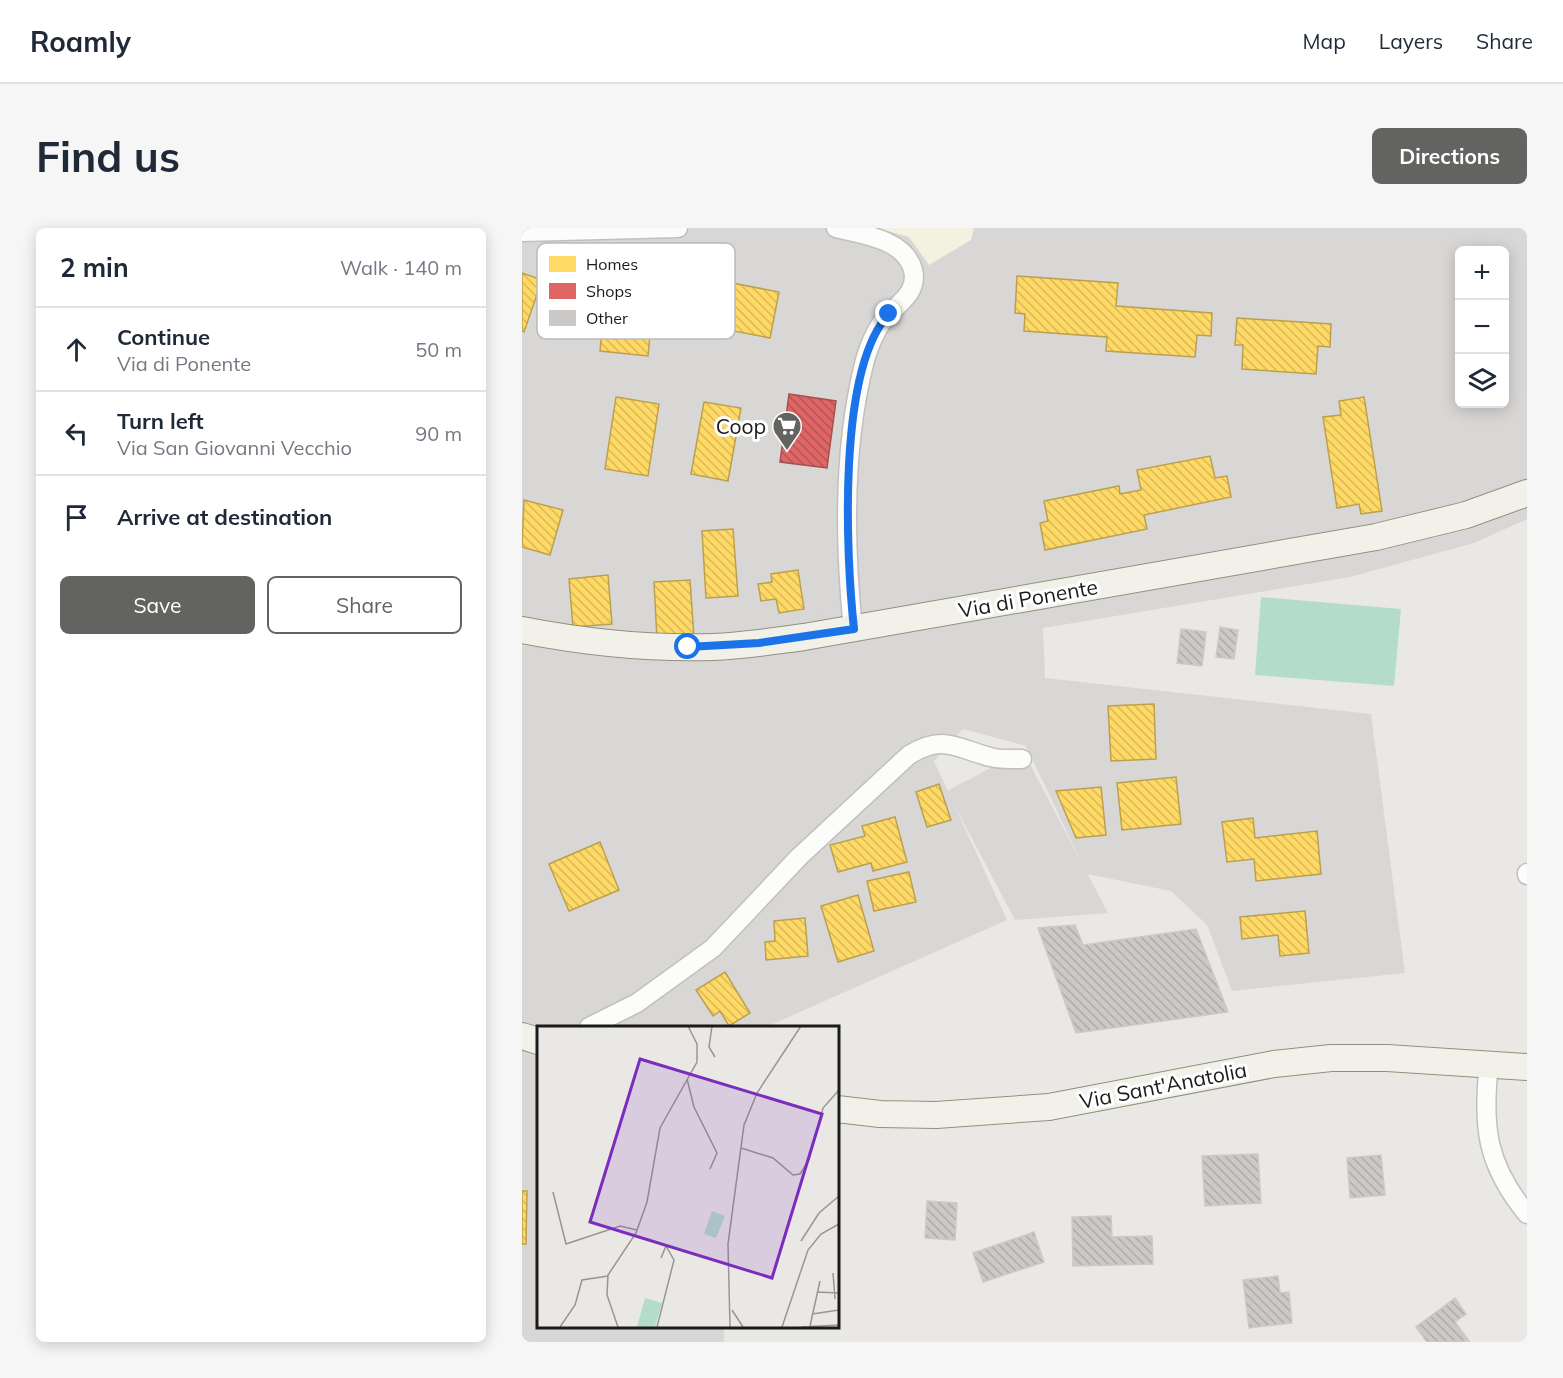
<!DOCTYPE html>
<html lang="en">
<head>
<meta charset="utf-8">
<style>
	:root { --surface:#fff; --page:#f6f6f7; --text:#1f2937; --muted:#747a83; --line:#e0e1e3; --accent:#636361 }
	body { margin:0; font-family:Mulish,sans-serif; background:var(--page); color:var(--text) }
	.controls { position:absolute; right:18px; top:18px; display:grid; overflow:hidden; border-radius:9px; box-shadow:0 3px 15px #0003 }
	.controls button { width:54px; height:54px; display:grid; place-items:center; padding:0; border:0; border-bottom:2px solid var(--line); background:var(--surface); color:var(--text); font:30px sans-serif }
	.stop { position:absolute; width:18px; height:18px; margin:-14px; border:4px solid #1a73e8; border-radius:50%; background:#fff }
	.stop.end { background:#1a73e8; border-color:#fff; box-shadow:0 2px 6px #0008 }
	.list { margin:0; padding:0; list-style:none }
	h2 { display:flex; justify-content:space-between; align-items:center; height:78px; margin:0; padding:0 24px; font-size:26px }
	h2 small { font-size:20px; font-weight:400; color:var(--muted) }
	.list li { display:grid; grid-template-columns:39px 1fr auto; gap:18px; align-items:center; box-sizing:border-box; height:84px; padding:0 24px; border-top:2px solid var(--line) }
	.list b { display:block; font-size:22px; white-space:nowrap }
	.list p { margin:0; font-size:20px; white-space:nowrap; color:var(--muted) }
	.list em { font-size:20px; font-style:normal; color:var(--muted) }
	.actions { display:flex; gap:12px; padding:18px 24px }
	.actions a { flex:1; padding:14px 0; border:2px solid var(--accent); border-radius:9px; text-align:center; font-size:21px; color:var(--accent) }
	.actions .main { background:var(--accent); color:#fff }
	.icon { flex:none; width:33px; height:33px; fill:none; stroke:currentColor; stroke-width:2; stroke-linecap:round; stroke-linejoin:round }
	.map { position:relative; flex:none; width:1005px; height:1114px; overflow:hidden; border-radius:9px }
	header { display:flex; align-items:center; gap:36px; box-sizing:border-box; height:84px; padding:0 30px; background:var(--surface); border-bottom:2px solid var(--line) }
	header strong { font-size:28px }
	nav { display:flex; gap:33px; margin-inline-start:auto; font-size:21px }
	.intro { display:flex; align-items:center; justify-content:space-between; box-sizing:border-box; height:144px; padding:0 36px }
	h1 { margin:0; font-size:42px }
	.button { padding:15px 27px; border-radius:9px; background:var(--accent); color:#fff; font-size:21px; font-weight:700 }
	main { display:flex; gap:36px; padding:0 36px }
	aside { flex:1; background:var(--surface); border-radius:9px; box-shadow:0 3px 15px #0003 }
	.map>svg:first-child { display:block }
	.residential { fill:#d9d7d5; fill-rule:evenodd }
	.education { fill:#f3f2e0 }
	.religious { fill:#d8d7d5 }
	.pitch { fill:#b4dccc }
	.homes { fill:url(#homes-back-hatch); stroke:#bba050; stroke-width:1.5 }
	.shops { fill:url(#shops-back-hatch); stroke:#a55050; stroke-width:1.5 }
	.building { fill:url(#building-back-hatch); stroke:#cdcac6; stroke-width:1.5 }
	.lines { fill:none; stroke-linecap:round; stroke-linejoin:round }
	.street-casing { stroke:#c1c0be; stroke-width:21 }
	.secondary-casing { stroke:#8f917f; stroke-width:28 }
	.street { stroke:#fcfcfb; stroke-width:18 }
	.secondary { stroke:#f1f1e9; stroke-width:26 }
	.route { stroke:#1a73e8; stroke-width:8 }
	.labels { text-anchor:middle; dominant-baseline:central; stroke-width:6; stroke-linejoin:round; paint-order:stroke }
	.poi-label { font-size:21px; fill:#1b1b1b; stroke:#fff; text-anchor:end }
	.street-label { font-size:21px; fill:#1b1b1b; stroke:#fff }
	.inset-road { fill:none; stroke:#979694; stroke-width:1.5 }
	.view { fill:#7b2cbf; fill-opacity:0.15; stroke:#7b2cbf; stroke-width:3 }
	.inset-edge { fill:none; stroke:#1b1b1b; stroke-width:3 }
	.key { fill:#fff; stroke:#bbb; stroke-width:1.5 }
	.key-label { font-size:16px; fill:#1b1b1b }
</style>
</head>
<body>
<header>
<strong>Roamly</strong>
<nav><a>Map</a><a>Layers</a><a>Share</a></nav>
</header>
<div class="intro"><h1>Find us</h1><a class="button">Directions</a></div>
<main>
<aside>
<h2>2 min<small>Walk · 140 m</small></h2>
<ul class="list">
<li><svg class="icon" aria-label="ahead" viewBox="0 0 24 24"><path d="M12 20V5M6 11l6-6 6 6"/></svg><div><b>Continue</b><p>Via di Ponente</p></div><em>50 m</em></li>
<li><svg class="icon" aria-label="left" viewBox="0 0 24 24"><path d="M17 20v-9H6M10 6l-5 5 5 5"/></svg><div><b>Turn left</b><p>Via San Giovanni Vecchio</p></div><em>90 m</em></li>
<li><svg class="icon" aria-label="arrive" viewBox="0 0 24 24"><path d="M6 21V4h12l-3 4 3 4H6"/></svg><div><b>Arrive at destination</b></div></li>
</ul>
<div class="actions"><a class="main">Save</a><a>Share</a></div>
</aside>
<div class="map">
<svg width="1005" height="1114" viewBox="0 0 1005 1114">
	<defs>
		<pattern id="homes-back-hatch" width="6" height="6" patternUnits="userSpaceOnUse" patternTransform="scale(1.5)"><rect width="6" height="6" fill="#ffd966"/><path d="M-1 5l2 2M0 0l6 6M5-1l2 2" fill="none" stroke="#daba58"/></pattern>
		<pattern id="shops-back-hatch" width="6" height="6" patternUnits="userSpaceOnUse" patternTransform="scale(1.5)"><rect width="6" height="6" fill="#e06666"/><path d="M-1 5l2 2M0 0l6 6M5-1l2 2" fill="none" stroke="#b55353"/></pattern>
		<pattern id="building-back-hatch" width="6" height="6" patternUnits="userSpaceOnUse" patternTransform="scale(1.5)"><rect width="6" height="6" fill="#cbc8c5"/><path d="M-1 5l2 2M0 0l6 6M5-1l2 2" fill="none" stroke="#aeaba9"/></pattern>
	</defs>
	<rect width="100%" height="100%" fill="#eae8e4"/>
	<path class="residential" d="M0 0H1005V291L952 315 828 349 521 400 523 450 849 486 883 745 710 763 685 697 649 663 565 646 504 518 441 501 412 533 485 692 244 799H16V1098H202V1114H0ZM938 22H982V176H938Z"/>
	<polygon class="education" points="355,0 452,0 449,12 407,37 387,9"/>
	<g class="religious">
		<polygon points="362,132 518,166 503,281 512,345 386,371 365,369 344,331 340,236"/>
		<polygon points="217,231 307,248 315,381 282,385 278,327 220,332"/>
		<polygon points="501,523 586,685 493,692 425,563"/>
	</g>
	<polygon class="pitch" points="739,369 879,381 872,458 733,447"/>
	<g class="homes">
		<polygon points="98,36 134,40 126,128 78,123 82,79 94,80"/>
		<polygon points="0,45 20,52 2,104 0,103"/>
		<polygon points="495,48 596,55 594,78 690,85 689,108 675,107 673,129 584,123 585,109 502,103 503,86 493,85"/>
		<polygon points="184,50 257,64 248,110 175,96"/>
		<polygon points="715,90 809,96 808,119 796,118 794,146 720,141 721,117 713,117"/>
		<polygon points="94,169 137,176 126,248 83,241"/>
		<polygon points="842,169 860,283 839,286 837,276 815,280 801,189 819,187 817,173"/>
		<polygon points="182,174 219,180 206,253 169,246"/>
		<polygon points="688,228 693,250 705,248 709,269 622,287 625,301 523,322 518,295 526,293 522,273 597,258 598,266 619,262 615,242"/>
		<polygon points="2,272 41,282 28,327 0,319"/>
		<polygon points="211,301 216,368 184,370 180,303"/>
		<polygon points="276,342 282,381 257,385 254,371 239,373 236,356 250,354 249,346"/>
		<polygon points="86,347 90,396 51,399 47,351"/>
		<polygon points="168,352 172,410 135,412 132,354"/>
		<polygon points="632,476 634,531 589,533 586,478"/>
		<polygon points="654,549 659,596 600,602 595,555"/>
		<polygon points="417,556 429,592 405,599 394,564"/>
		<polygon points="579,559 584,607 554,610 534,563"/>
		<polygon points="373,589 385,634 351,643 349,635 316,644 308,617 343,608 340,598"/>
		<polygon points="731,590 733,610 795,603 799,646 734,653 732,631 705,634 700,594"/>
		<polygon points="78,614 97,662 47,683 27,636"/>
		<polygon points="387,644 394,674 352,683 345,653"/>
		<polygon points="336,667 352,723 316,734 299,678"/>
		<polygon points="783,683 787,725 758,728 756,707 720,711 718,689"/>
		<polygon points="283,690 286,728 244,732 243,714 253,713 252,693"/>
		<polygon points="203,744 228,785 207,798 198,783 191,788 174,762"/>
		<polygon points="0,963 5,963 4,1016 0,1016"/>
	</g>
	<polygon class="shops" points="267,166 314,173 305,240 258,234"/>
	<g class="building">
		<polygon points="698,399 716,402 712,431 694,429"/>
		<polygon points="659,401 684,404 680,438 655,435"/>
		<polygon points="553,697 561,717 674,701 706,784 554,805 516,700"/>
		<polygon points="736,926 739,975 683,978 680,928"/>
		<polygon points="859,927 863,967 828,970 825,930"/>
		<polygon points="405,973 435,975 433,1012 403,1010"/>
		<polygon points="589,988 590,1009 630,1008 631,1036 551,1038 550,989"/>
		<polygon points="512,1004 522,1034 461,1054 451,1025"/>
		<polygon points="756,1048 758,1065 767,1064 770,1095 727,1100 721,1052"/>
		<polygon points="933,1070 944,1086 933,1094 947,1113 905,1114 894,1099"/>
	</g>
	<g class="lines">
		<g class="street-casing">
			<g id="street">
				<path d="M314 0C339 6 383 11 391 42 397 67 372 77 360 94 352 106 347 118 343 132 321 217 322 313 331 401"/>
				<polyline points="0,4 156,0"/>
				<polyline points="1005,645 1005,647"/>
				<path d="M67 799 115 775 191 720 277 629 387 527C421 506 434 520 468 529 478 532 489 531 500 531"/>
				<path d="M967 835C960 898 964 936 1005 986"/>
			</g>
		</g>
		<g class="secondary-casing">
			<g id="secondary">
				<path d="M0 402C62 414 128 421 191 419 222 418 252 413 282 409L854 309 944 287 1005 265"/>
				<polyline points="0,808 16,813"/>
				<polyline points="315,881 358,886 414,887 527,879 752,836 809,830 865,830 1005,839"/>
			</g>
		</g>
		<use href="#street" class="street"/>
		<use href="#secondary" class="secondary"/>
	</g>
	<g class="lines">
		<path class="route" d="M166 419 237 415 332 401C324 327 315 141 367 86"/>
	</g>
	<defs>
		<g id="supermarket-pin" transform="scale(1.5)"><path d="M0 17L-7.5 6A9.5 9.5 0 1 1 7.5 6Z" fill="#636361" stroke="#fff"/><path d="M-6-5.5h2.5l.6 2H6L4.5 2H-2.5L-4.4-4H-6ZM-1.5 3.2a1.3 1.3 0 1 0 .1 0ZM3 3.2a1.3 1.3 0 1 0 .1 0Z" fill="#fff"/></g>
	</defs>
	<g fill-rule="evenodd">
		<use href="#supermarket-pin" x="265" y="198"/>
	</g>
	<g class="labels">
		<g class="poi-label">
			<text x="244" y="198">Coop</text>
		</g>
		<g class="street-label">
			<text transform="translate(506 370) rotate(-10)">Via di Ponente</text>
			<text transform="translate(641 857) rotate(-11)">Via Sant'Anatolia</text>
		</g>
	</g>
	<g transform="translate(15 798)">
		<rect width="302" height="302" fill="#eae8e4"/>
		<path d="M175 185 188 190 179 212 167 208ZM108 272 125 277 118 301H100Z" fill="#b4dccc"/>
		<path class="inset-road" d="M175 0 172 21 178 31M150 53 157 81 180 127 173 143M204 122 236 132 256 149 263 148 272 134 286 82 302 64M16 166 29 218 83 200 100 204M264 215 282 187 302 170M296 247 298 273M280 266 302 267M195 284 206 301M275 288 302 284M273 300 283 255M23 301 38 279 45 254 71 250M81 301 70 269 71 249 99 207 110 176 123 102 160 36V18L151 0M120 301 137 234 129 220 124 232M193 301 191 218 207 99 220 67 264 0M245 301 271 224 284 208 302 198M264 301 302 299"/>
		<path class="view" d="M103 33 285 88 235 252 53 196Z"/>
		<rect width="302" height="302" class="inset-edge"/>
	</g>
	<rect x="15" y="15" width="198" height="96" rx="9" class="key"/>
	<rect x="27" y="28" width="27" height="16" fill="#ffd966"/>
	<rect x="27" y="55" width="27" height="16" fill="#e06666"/>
	<rect x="27" y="82" width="27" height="16" fill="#cbc8c5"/>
	<g class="key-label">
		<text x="64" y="42">Homes</text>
		<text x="64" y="69">Shops</text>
		<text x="64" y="96">Other</text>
	</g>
</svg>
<div class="controls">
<button>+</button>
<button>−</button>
<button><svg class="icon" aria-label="layers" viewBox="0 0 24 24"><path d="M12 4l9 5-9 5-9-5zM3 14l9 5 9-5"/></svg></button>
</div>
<div class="stop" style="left:166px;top:419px"></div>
<div class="stop end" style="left:367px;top:86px"></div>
</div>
</main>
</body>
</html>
